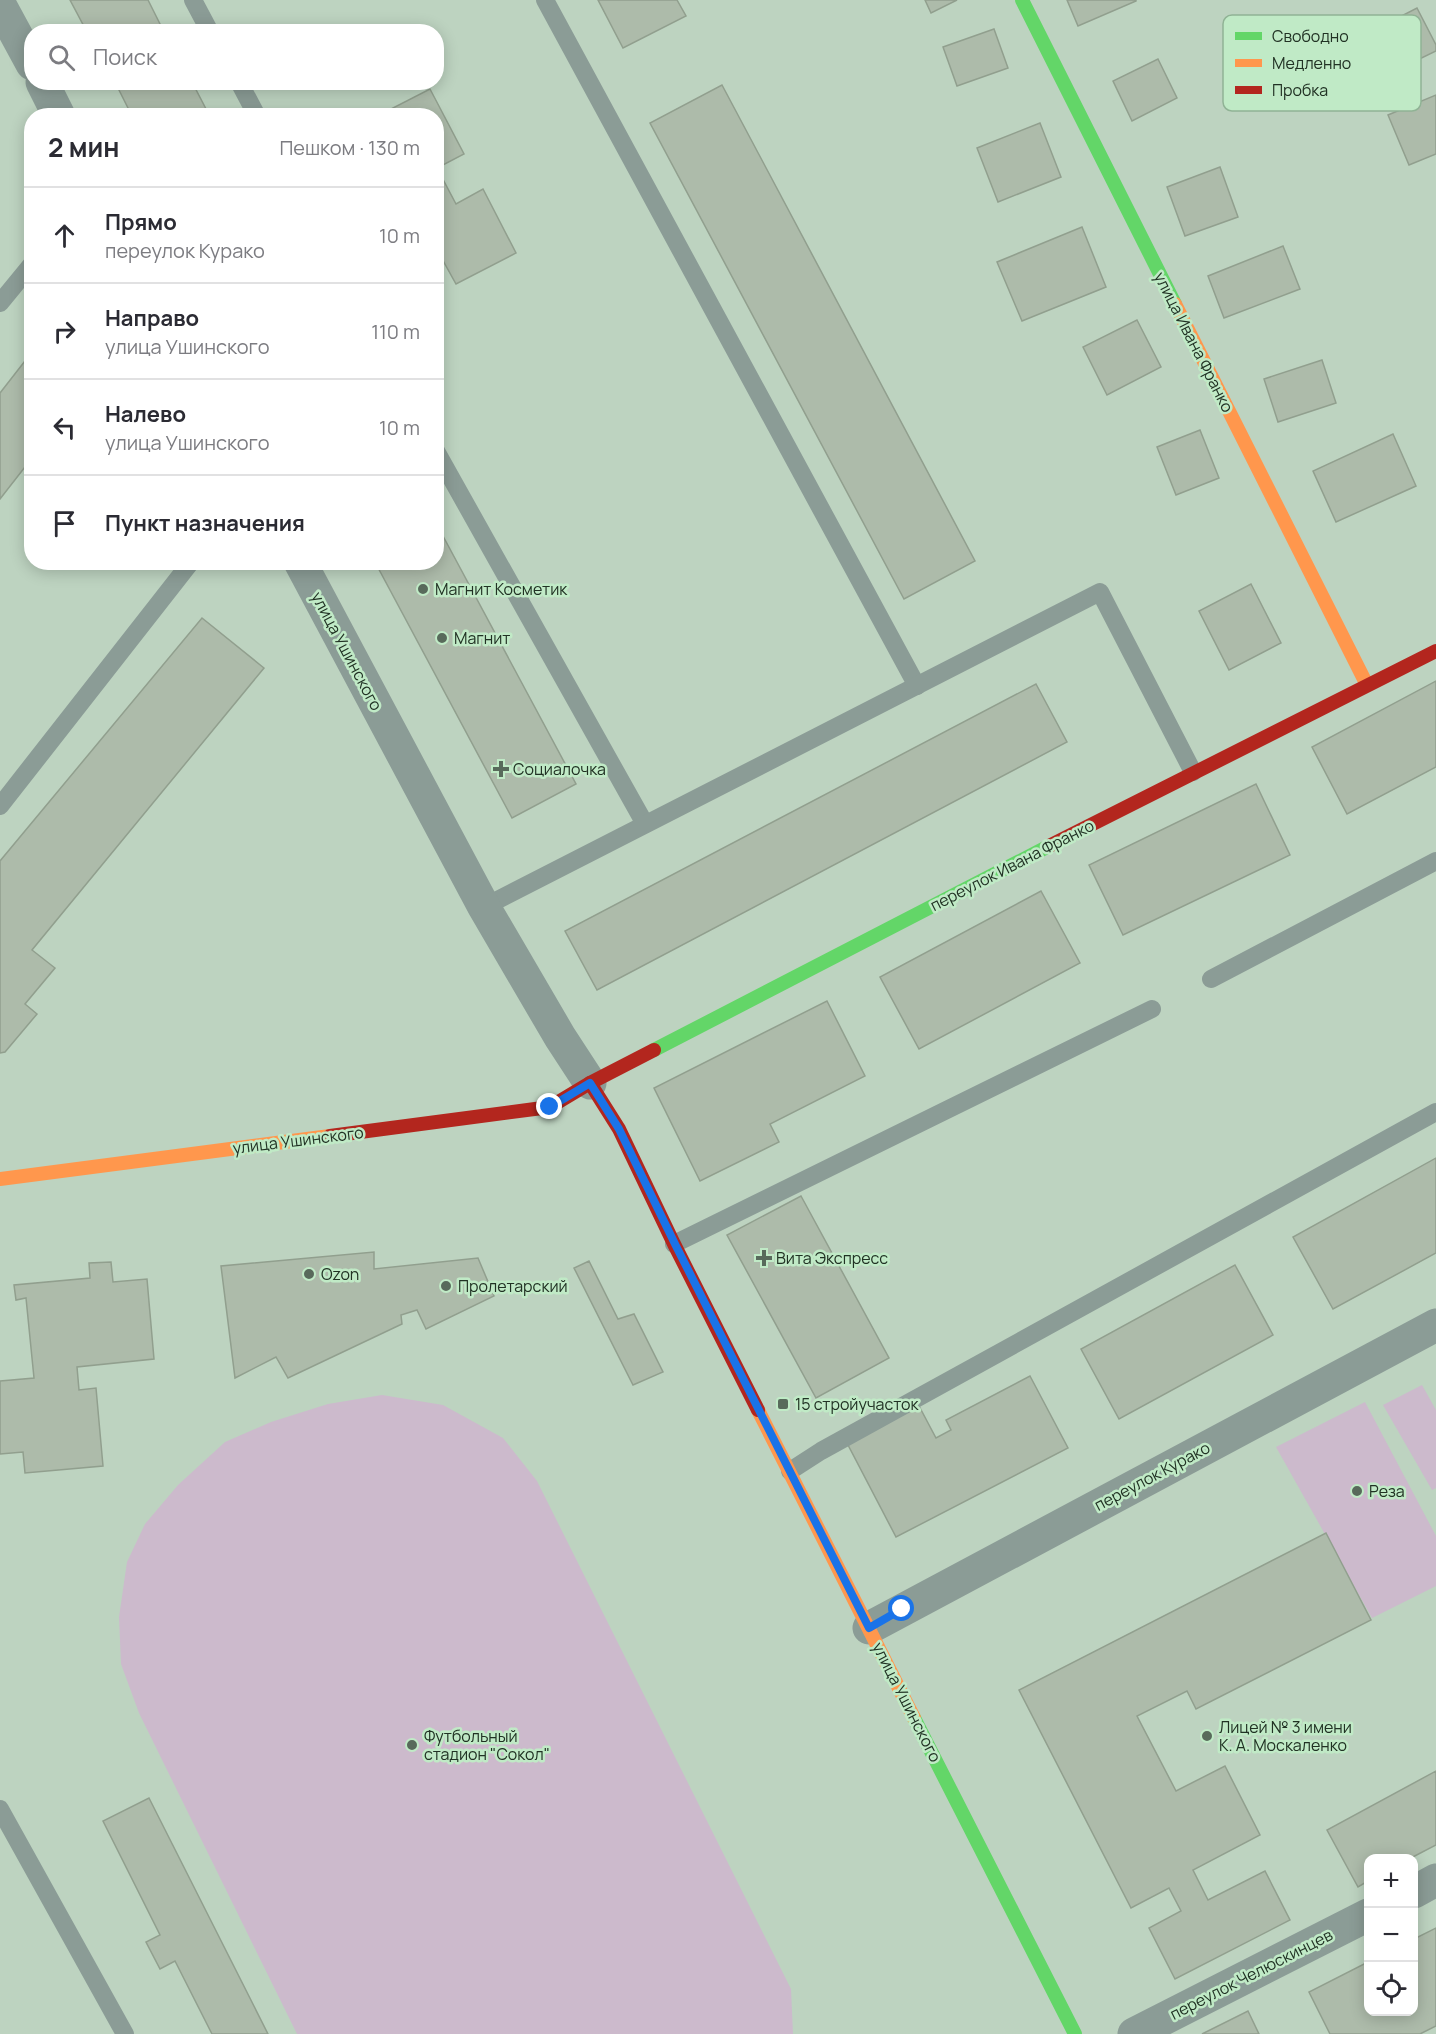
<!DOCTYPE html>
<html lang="ru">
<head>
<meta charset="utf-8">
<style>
	:root { --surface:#fff; --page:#f2f2f3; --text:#2b2b33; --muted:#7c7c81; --line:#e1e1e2 }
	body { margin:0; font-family:Manrope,sans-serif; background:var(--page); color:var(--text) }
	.controls { position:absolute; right:18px; bottom:18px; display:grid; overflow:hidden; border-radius:12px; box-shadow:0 3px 15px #0003 }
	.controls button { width:54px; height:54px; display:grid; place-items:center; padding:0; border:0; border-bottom:2px solid var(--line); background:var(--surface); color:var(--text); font:30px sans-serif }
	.stop { position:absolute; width:18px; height:18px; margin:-14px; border:4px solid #1a73e8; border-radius:50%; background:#fff }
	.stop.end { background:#1a73e8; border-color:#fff; box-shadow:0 2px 6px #0008 }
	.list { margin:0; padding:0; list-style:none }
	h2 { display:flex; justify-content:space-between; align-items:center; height:78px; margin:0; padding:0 24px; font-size:26px }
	h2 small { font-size:20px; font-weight:400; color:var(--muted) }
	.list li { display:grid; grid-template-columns:39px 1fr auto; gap:18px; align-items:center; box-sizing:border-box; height:96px; padding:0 24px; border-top:2px solid var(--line) }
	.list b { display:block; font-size:22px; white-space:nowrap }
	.list p { margin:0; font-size:20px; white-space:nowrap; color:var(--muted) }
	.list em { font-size:20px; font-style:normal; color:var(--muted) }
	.icon { flex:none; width:33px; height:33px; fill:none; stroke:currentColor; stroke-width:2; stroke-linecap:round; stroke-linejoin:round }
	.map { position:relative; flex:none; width:1436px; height:2034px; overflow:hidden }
	.search { position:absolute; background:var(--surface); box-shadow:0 3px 15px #0003; left:24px; top:24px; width:420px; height:66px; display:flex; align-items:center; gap:15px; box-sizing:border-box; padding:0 21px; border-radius:24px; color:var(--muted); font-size:22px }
	.panel { position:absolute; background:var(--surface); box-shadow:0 3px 15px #0003; left:24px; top:108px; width:420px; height:462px; border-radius:24px }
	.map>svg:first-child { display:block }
	.green { fill:#ccbacc }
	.building { fill:#adbbaa; stroke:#919f8e; stroke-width:1.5 }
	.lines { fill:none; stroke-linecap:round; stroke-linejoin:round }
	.lane { stroke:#8b9c96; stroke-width:18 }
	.street { stroke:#8b9c96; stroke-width:33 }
	.fast { stroke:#63d668; stroke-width:14 }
	.slow { stroke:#ff974d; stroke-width:14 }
	.jam { stroke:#b3261e; stroke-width:14 }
	.route { stroke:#1a73e8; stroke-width:8 }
	.poi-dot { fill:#586a5b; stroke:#c0eac6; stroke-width:2 }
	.labels { text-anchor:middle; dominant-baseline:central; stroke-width:5; stroke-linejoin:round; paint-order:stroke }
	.street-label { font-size:16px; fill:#213224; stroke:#c0eac6 }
	.poi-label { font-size:16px; fill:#213224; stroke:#c0eac6; text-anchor:start }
	.key { fill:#c0eac6; stroke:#90b395; stroke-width:1.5 }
	.key-label { font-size:16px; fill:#213224 }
</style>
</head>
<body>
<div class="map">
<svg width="1436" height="2034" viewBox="0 0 1436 2034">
	<rect width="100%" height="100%" fill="#bdd3c0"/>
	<g class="green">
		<polygon points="1422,1385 1436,1410 1436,1488 1432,1490 1383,1405"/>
		<polygon points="382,1395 443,1405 503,1438 537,1481 791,1989 793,2034 297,2034 139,1713 121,1664 119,1617 127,1562 145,1524 178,1485 225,1442 271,1422 328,1404"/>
		<polygon points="1365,1402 1436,1536 1436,1586 1372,1618 1276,1447"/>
	</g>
	<g class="building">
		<polygon points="70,0 148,0 164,32 87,32"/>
		<polygon points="598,0 677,0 686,16 623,48"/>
		<polygon points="925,0 957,0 931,13"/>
		<polygon points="1067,0 1136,0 1136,1 1078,26"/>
		<polygon points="1417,8 1436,45 1436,51 1397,70 1376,29"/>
		<polygon points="994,29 1008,68 957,86 943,47"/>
		<polygon points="1158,59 1177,98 1132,121 1113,81"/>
		<polygon points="115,82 192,82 206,109 193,116 132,116"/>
		<polygon points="722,85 975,561 904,599 650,123"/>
		<polygon points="430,89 464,154 437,168 456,204 483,189 516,253 456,284 436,248 436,116 390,116 387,111"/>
		<polygon points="1436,95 1436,154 1409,165 1388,115"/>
		<polygon points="1040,123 1061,177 998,202 977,148"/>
		<polygon points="1220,167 1238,217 1185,236 1167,187"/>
		<polygon points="1082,227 1106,287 1022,321 997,262"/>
		<polygon points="1283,246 1300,289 1224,318 1208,276"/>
		<polygon points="1137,320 1161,367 1107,395 1083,347"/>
		<polygon points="32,352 32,458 0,499 0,393"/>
		<polygon points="1322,360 1336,403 1278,422 1264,379"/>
		<polygon points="1200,430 1219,478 1176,495 1157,447"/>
		<polygon points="1393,434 1416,486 1336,522 1313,471"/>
		<polygon points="436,523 576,784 512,818 375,562 436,562"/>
		<polygon points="1251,584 1281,643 1229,670 1199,611"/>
		<polygon points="202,618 264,668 32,950 55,968 25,1004 37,1014 5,1052 0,1053 0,861"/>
		<polygon points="1436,681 1436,767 1347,814 1312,747"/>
		<polygon points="1036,684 1067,742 597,990 565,931"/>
		<polygon points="1256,784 1290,855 1123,935 1089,865"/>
		<polygon points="1041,891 1080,963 919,1049 880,977"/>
		<polygon points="827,1001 865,1076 770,1124 779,1142 700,1181 654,1088"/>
		<polygon points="1436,1158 1436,1253 1333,1309 1293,1237"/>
		<polygon points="801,1196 889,1358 816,1398 727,1235"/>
		<polygon points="374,1252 374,1269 478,1258 494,1296 426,1329 417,1310 401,1315 402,1324 288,1378 276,1357 235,1378 221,1266"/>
		<polygon points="589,1261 618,1319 634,1314 663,1372 633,1385 574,1268"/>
		<polygon points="111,1262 113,1282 147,1279 154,1359 77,1367 79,1390 96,1388 103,1466 25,1473 23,1452 0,1454 0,1381 34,1378 26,1298 16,1300 14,1285 90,1278 89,1263"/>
		<polygon points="1235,1265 1273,1335 1119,1419 1081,1349"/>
		<polygon points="1030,1376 1068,1448 896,1537 847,1443 919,1406 936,1438 951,1430 946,1420"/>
		<polygon points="1326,1533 1371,1620 1196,1709 1187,1691 1137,1716 1176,1791 1225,1766 1260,1835 1193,1870 1208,1900 1265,1871 1290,1920 1175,1979 1149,1928 1181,1911 1169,1888 1131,1908 1019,1690"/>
		<polygon points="1436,1771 1436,1845 1411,1858 1368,1858 1368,1881 1358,1887 1327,1830"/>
		<polygon points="149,1798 268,2034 212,2034 175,1961 160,1969 146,1942 160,1935 103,1821"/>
		<polygon points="1436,1928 1436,2026 1420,2034 1330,2034 1309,1992 1368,1962 1368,2012 1414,2012 1414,1939"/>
		<polygon points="1248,2011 1259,2034 1202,2034"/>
	</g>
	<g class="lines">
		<g class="lane">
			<polyline points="193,0 210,32"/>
			<polyline points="545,0 917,686"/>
			<polyline points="239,82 257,116"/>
			<polyline points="0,303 32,264"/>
			<polyline points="436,451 645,824"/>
			<polyline points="0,806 191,562"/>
			<polyline points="484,907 1100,592 1193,772"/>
			<polyline points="1211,979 1436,861"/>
			<polyline points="674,1244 1152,1009"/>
			<polyline points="790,1471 821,1451 1436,1112"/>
			<polyline points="0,1809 125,2034"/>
		</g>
		<g class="street">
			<polyline points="0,5 32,64"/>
			<polyline points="42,82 59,116"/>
			<polyline points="300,562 484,907 560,1037 590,1083"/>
			<polyline points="869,1628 1436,1325"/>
			<polyline points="1414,1892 1436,1880"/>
			<polyline points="1134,2034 1368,1915"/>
		</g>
		<g class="fast">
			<polyline points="1022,0 1175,304"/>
			<polyline points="654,1050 1047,847"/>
			<polyline points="914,1718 1075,2034"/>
		</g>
		<g class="slow">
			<polyline points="1175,304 1367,685"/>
			<polyline points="0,1179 330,1136"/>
			<polyline points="758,1410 914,1718"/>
		</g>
		<g class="jam">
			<polyline points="1047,847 1436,651"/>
			<polyline points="590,1083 619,1129 674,1244 758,1410"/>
			<polyline points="330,1136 550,1107 590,1083 654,1050"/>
		</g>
	</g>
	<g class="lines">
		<polyline class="route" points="550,1107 590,1083 619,1129 675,1244 869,1628 902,1609"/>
	</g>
	<g class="poi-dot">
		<circle cx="423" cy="589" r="6"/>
		<circle cx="442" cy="638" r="6"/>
		<path d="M498 760h6v6h6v6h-6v6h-6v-6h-6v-6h6z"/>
		<path d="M761 1249h6v6h6v6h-6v6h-6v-6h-6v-6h6z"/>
		<circle cx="309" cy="1274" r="6"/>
		<circle cx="446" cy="1286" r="6"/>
		<rect x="777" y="1398" width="12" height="12" rx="3"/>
		<circle cx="1357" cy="1491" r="6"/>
		<circle cx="1207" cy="1736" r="6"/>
		<circle cx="412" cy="1745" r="6"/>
	</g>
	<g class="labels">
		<g class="street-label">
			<text transform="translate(1194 342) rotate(63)">улица Ивана Франко</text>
			<text transform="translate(347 651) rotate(62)">улица Ушинского</text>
			<text transform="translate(1012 865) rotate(-27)">переулок Ивана Франко</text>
			<text transform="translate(298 1140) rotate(-7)">улица Ушинского</text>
			<text transform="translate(1152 1476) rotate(-28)">переулок Курако</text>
			<text transform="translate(907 1702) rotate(63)">улица Ушинского</text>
			<text transform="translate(1251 1974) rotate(-27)">переулок Челюскинцев</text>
		</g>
		<g class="poi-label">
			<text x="435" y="589">Магнит Косметик</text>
			<text x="454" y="638">Магнит</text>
			<text x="513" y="769">Социалочка</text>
			<text x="776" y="1258">Вита Экспресс</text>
			<text x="321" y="1274">Ozon</text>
			<text x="458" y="1286">Пролетарский</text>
			<text x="795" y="1404">15 стройучасток</text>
			<text x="1369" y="1491">Реза</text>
			<text x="1219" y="1727">Лицей № 3 имени<tspan x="1219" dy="18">К. А. Москаленко</tspan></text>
			<text x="424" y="1736">Футбольный<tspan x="424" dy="18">стадион "Сокол"</tspan></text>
		</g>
	</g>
	<rect x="1223" y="15" width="198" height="96" rx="9" class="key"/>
	<rect x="1235" y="32" width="27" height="8" fill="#63d668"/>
	<rect x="1235" y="59" width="27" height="8" fill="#ff974d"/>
	<rect x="1235" y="86" width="27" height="8" fill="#b3261e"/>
	<g class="key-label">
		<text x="1272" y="42">Свободно</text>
		<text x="1272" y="69">Медленно</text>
		<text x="1272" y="96">Пробка</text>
	</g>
</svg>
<div class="controls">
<button>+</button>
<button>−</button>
<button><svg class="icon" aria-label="locate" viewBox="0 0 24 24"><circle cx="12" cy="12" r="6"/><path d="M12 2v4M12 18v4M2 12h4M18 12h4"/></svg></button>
</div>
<div class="stop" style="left:902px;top:1609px"></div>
<div class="stop end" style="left:550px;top:1107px"></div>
<div class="search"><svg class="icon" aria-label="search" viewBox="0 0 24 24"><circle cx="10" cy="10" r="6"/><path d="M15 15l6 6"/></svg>Поиск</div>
<section class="panel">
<h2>2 мин<small>Пешком · 130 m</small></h2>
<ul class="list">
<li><svg class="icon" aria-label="ahead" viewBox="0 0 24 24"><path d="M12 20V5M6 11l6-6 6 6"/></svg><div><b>Прямо</b><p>переулок Курако</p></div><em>10 m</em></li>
<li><svg class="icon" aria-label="right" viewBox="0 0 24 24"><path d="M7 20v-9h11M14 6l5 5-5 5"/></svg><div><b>Направо</b><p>улица Ушинского</p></div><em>110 m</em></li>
<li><svg class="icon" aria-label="left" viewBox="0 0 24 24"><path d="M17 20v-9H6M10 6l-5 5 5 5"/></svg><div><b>Налево</b><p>улица Ушинского</p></div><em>10 m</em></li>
<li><svg class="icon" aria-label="arrive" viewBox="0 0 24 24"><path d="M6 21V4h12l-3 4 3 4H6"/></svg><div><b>Пункт назначения</b></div></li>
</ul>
</section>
</div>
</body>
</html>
